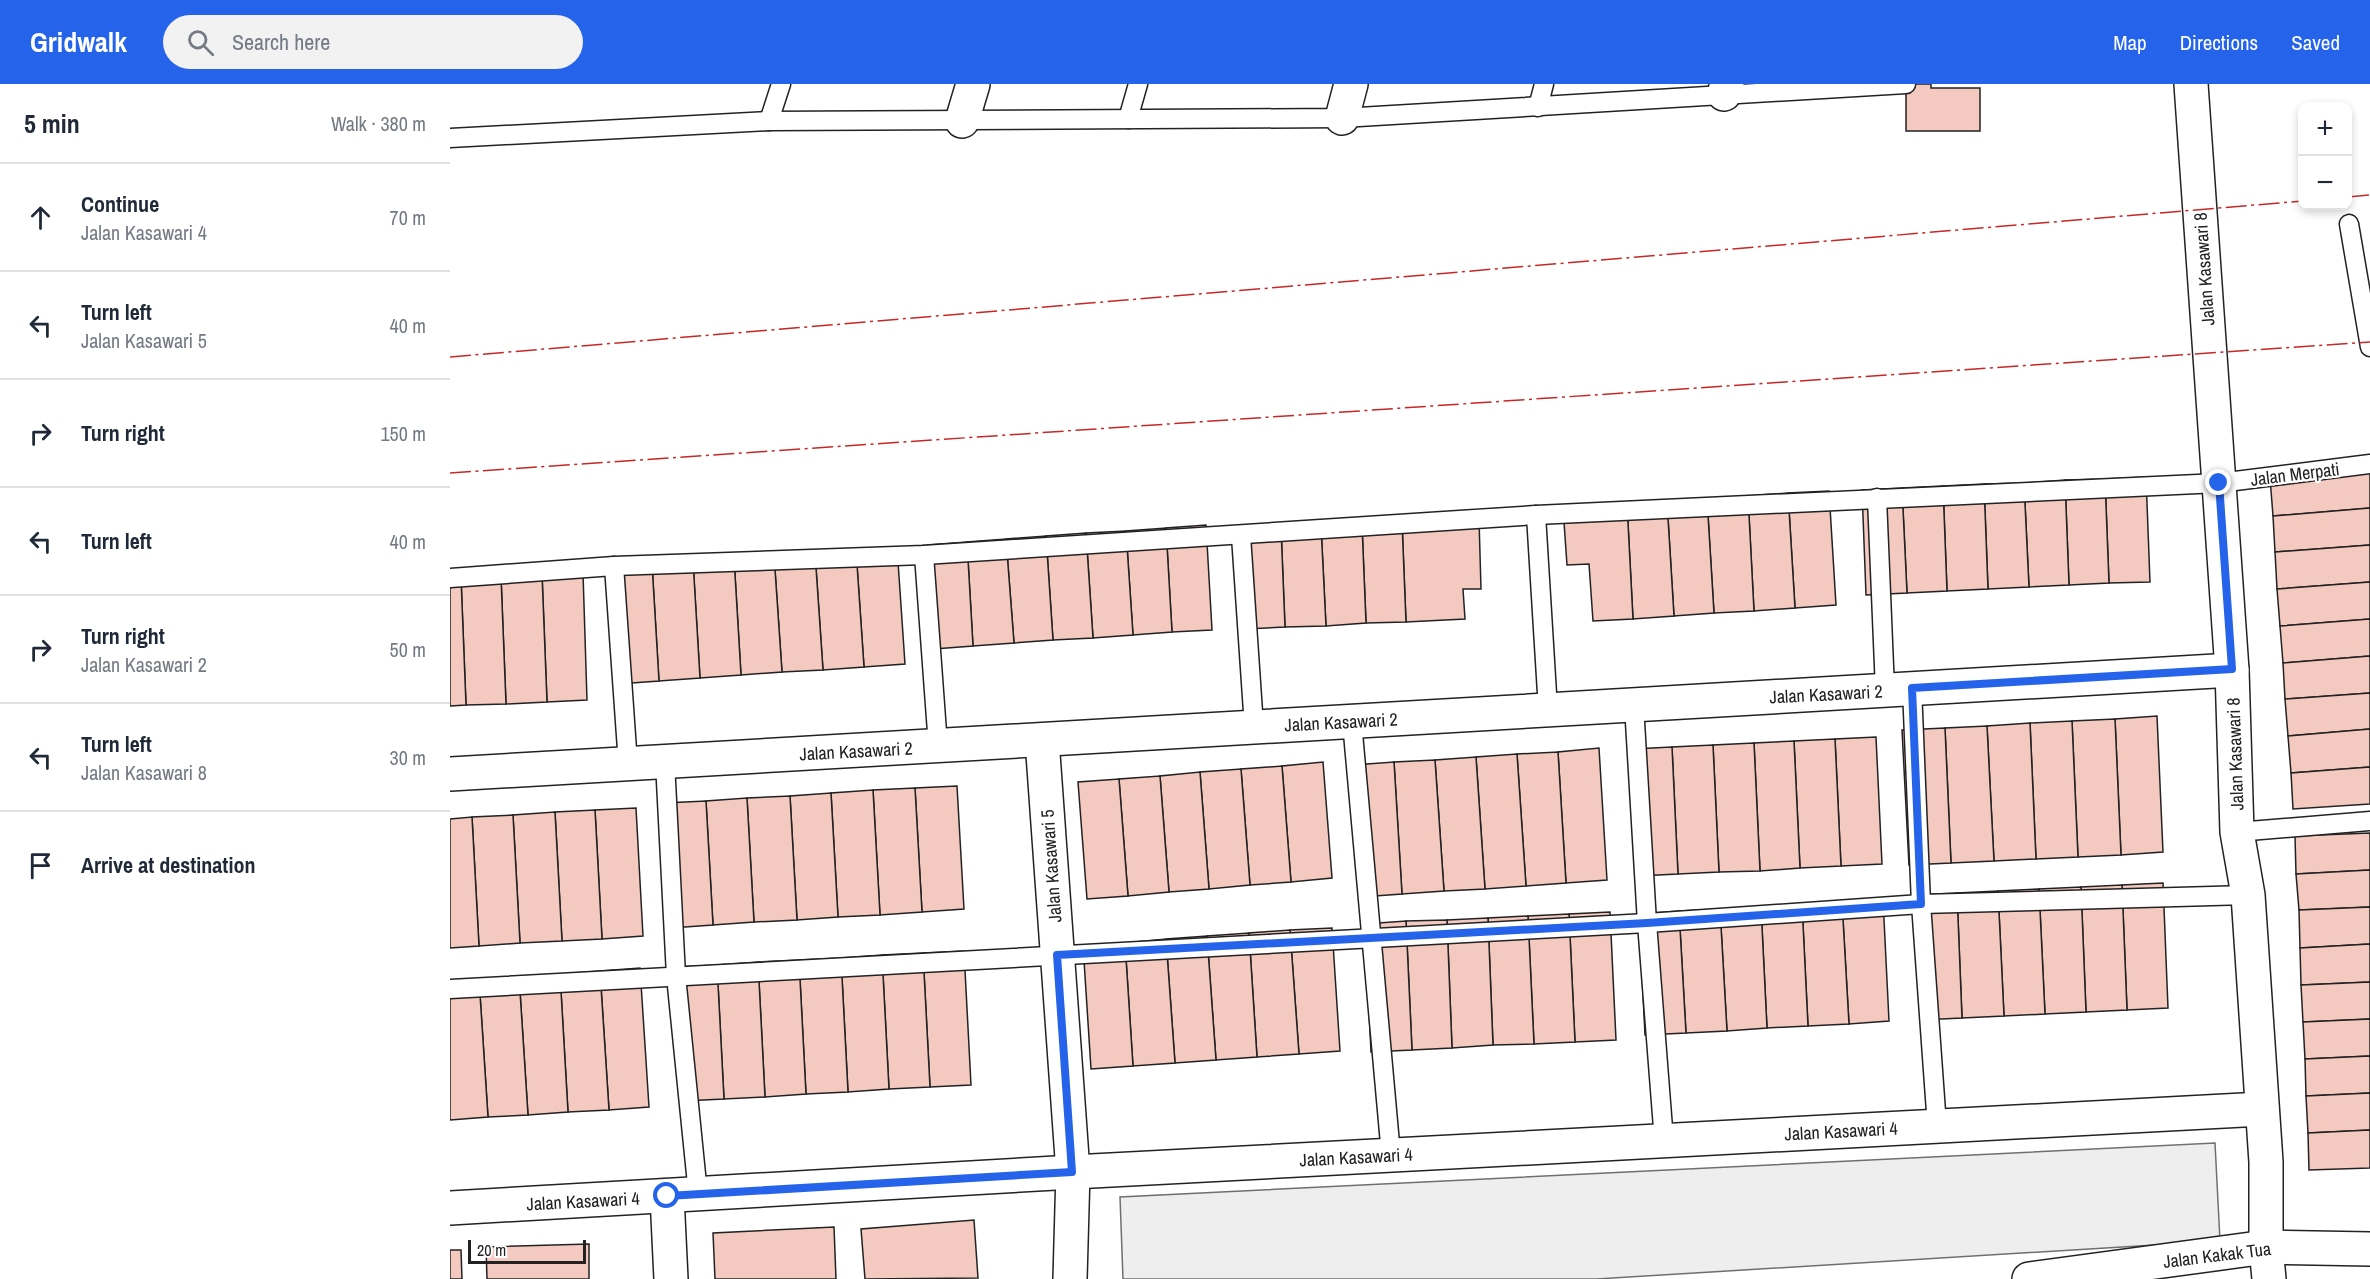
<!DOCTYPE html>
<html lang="en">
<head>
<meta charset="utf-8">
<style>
	:root { --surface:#fff; --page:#f2f2f3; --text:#1f2937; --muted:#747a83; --line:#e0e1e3; --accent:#2563eb }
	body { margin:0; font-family:"Archivo Narrow",sans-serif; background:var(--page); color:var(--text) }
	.controls { position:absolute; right:18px; top:18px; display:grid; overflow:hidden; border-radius:12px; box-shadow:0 3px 9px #0003 }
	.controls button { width:54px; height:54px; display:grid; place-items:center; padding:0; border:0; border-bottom:2px solid var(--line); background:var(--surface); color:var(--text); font:30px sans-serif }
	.scale { position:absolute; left:18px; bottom:15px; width:118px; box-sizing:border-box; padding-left:6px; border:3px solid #222; border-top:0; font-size:16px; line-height:21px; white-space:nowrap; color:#222; -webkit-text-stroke:4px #fff; paint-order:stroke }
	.stop { position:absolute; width:18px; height:18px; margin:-14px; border:4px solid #2563eb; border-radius:50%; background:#fff }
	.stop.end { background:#2563eb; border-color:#fff; box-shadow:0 2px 6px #0008 }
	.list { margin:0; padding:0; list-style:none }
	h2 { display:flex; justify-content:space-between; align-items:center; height:78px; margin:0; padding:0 24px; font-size:26px }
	h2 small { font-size:20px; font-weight:400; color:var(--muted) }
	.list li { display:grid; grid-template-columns:39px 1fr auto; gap:18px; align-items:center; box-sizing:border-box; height:108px; padding:0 24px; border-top:2px solid var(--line) }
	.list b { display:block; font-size:22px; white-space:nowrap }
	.list p { margin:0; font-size:20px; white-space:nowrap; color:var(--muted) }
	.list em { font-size:20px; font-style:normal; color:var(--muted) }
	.icon { flex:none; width:33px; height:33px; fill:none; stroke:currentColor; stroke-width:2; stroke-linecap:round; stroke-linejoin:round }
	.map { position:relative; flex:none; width:1920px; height:1195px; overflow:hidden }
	header { display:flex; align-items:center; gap:36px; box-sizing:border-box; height:84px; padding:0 30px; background:var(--accent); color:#fff }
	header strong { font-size:28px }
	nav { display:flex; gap:33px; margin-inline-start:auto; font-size:21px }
	.search { width:420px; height:54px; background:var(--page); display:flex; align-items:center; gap:15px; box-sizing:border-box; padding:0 21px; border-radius:33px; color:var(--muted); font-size:22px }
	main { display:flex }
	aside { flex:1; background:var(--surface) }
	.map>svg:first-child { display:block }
	.green { fill:#eee; stroke:#6f6f6f; stroke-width:1.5 }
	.building { fill:#f3c9c0; stroke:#222; stroke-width:1.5 }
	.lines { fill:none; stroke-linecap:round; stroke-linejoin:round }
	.service-casing { stroke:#222; stroke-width:21 }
	.minor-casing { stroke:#222; stroke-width:36 }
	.service { stroke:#fff; stroke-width:18 }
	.minor { stroke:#fff; stroke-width:33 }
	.power { stroke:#c62828; stroke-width:1.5; stroke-dasharray:21 4.5 3 4.5; stroke-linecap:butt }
	.route { stroke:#2563eb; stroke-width:8 }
	.labels { text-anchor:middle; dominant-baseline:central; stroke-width:4.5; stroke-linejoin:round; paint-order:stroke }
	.street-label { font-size:18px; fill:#222; stroke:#fff }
</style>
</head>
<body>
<header>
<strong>Gridwalk</strong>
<div class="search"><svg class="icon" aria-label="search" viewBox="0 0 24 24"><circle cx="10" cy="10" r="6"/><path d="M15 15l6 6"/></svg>Search here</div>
<nav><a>Map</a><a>Directions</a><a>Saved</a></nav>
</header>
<main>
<aside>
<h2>5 min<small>Walk · 380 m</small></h2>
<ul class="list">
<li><svg class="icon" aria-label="ahead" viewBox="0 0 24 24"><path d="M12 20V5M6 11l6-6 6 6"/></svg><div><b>Continue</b><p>Jalan Kasawari 4</p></div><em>70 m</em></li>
<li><svg class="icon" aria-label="left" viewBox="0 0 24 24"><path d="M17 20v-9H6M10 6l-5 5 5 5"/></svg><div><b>Turn left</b><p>Jalan Kasawari 5</p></div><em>40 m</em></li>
<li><svg class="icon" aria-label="right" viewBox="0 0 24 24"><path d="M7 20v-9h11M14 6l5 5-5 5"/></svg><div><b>Turn right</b></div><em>150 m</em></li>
<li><svg class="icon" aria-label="left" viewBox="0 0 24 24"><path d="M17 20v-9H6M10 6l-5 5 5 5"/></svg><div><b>Turn left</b></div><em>40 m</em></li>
<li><svg class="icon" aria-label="right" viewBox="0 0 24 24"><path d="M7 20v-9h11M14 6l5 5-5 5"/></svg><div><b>Turn right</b><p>Jalan Kasawari 2</p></div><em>50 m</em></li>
<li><svg class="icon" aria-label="left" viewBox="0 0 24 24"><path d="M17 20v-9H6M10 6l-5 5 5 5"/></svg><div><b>Turn left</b><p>Jalan Kasawari 8</p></div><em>30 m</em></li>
<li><svg class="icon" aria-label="arrive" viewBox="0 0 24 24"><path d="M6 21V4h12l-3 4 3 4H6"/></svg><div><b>Arrive at destination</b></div></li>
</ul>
</aside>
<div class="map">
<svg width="1920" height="1195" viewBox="0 0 1920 1195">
	<rect width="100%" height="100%" fill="#fff"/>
	<polygon class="green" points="1765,1059 1770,1157 1146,1195 673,1195 670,1113"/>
	<g class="building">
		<polygon points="1456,0 1481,0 1481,4 1530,4 1530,47 1456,47"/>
		<polygon points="1920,387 1920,424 1823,432 1820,394"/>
		<polygon points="1696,393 1700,498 1659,499 1655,395"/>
		<polygon points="1655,395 1659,499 1619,501 1615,396"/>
		<polygon points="1615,396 1619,501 1579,503 1574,399"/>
		<polygon points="1574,399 1579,503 1538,505 1534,400"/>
		<polygon points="1534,400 1538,505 1497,507 1493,402"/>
		<polygon points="1493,402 1497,507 1457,509 1452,404"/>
		<polygon points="1452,404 1457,509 1416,511 1412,406"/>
		<polygon points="1379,407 1386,521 1345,524 1338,409"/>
		<polygon points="1338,409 1345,524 1304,527 1298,412"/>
		<polygon points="1298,412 1304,527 1264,529 1257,415"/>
		<polygon points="1257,415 1264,529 1224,532 1217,418"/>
		<polygon points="1217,418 1224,532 1183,535 1177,420"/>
		<polygon points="1177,420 1183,535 1143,537 1139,480 1117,481 1113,424"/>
		<polygon points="1920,424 1920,461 1825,468 1823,432"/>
		<polygon points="1029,435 1031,505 1013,505 1015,535 956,538 952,438"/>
		<polygon points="952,438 956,538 916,539 912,441"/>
		<polygon points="756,441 762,546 722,548 716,444"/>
		<polygon points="912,441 916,539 876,542 871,442"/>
		<polygon points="871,442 876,542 835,543 831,444"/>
		<polygon points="716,444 722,548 683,551 676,447"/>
		<polygon points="831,444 835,543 795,545 791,446"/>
		<polygon points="676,447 683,551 643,554 636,449"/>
		<polygon points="636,449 643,554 603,556 596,452"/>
		<polygon points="596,452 603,556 564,559 556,455"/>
		<polygon points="556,455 564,559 523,562 517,458"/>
		<polygon points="517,458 523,562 484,565 477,461"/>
		<polygon points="1920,461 1920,498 1827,505 1825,468"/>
		<polygon points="447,463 455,580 414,583 406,466"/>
		<polygon points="406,466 414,583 373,586 365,469"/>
		<polygon points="365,469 373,586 332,588 324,471"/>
		<polygon points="324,471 332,588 291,591 284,474"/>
		<polygon points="284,474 291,591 250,594 243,477"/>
		<polygon points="243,477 250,594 209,597 202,480"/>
		<polygon points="202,480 209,597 168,600 161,483"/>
		<polygon points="133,489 137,616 97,618 92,490"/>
		<polygon points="92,490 97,618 56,620 51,493"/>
		<polygon points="51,493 56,620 16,621 11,494"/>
		<polygon points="0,494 11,494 16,621 0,622"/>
		<polygon points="1920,498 1920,535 1830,542 1827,505"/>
		<polygon points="1920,535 1920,572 1833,579 1830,542"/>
		<polygon points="1920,572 1920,609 1835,615 1833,579"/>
		<polygon points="1920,609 1920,645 1838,652 1835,615"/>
		<polygon points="1707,632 1713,768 1671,771 1665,635"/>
		<polygon points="1665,635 1671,771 1628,773 1622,637"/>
		<polygon points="1622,637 1628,773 1586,775 1580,639"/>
		<polygon points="1580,639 1586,775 1544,777 1537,642"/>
		<polygon points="1537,642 1544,777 1501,779 1495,644"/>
		<polygon points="1495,644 1501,779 1459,781 1452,646"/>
		<polygon points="1920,645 1920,683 1841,689 1838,652"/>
		<polygon points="1426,653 1432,780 1391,782 1385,655"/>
		<polygon points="1385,655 1391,782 1350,784 1344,657"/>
		<polygon points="1344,657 1350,784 1310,787 1304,659"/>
		<polygon points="1304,659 1310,787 1269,788 1263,661"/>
		<polygon points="1263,661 1269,788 1228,790 1222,663"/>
		<polygon points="1222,663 1228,790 1188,792 1182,665"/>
		<polygon points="1149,664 1157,796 1116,799 1108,668"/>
		<polygon points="1108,668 1116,799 1076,802 1067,670"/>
		<polygon points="1067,670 1076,802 1035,805 1026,673"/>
		<polygon points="1026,673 1035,805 994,807 985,676"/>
		<polygon points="985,676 994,807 952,810 944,678"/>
		<polygon points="873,678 882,794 841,798 832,682"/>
		<polygon points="944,678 952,810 911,813 903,681"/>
		<polygon points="832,682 841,798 800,801 791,685"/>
		<polygon points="1920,683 1920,720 1843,725 1841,689"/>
		<polygon points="791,685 800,801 759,805 750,688"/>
		<polygon points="750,688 759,805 719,808 710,692"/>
		<polygon points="710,692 719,808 678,812 669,695"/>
		<polygon points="669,695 678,812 637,815 628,698"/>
		<polygon points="507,702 514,825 472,828 465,704"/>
		<polygon points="465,704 472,828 430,831 423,706"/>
		<polygon points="423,706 430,831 388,833 381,709"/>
		<polygon points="381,709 388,833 347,836 340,712"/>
		<polygon points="340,712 347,836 304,838 297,714"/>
		<polygon points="297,714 304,838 263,841 256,717"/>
		<polygon points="256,717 263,841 221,844 214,719"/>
		<polygon points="186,724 193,852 152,855 145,726"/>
		<polygon points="145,726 152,855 112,857 105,728"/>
		<polygon points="105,728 112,857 70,859 63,731"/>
		<polygon points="63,731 70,859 29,862 22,733"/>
		<polygon points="22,733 29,862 0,864 0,735"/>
		<polygon points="1920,749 1920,786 1846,790 1845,752"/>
		<polygon points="1920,786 1920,823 1849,826 1846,790"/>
		<polygon points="1713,799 1718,924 1677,926 1672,801"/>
		<polygon points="1672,801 1677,926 1636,928 1631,803"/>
		<polygon points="1631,803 1636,928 1595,930 1589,805"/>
		<polygon points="1589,805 1595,930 1554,932 1548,807"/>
		<polygon points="1548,807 1554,932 1512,934 1507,809"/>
		<polygon points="1507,809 1512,934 1471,936 1466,811"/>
		<polygon points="1433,815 1439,937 1399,940 1392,818"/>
		<polygon points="1392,818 1399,940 1358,942 1352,820"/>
		<polygon points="1352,820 1358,942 1317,944 1311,823"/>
		<polygon points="1311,823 1317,944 1277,947 1270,825"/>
		<polygon points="1920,823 1920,860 1850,864 1849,826"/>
		<polygon points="1270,825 1277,947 1236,949 1229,827"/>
		<polygon points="1229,827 1236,949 1195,951 1189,830"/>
		<polygon points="1160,828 1166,956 1125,958 1119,830"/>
		<polygon points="1119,830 1125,958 1084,960 1078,832"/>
		<polygon points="1078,832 1084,960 1043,961 1038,834"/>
		<polygon points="1038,834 1043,961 1002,964 997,836"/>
		<polygon points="997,836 1002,964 962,966 956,837"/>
		<polygon points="956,837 962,966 921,968 915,840"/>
		<polygon points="882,844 890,967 849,970 840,846"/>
		<polygon points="840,846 849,970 807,973 799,849"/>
		<polygon points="799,849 807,973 766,976 757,852"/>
		<polygon points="757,852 766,976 725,979 716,855"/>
		<polygon points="716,855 725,979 683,982 675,859"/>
		<polygon points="675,859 683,982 641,985 633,861"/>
		<polygon points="1920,860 1920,898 1851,901 1850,864"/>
		<polygon points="514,867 521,1001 480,1003 473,869"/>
		<polygon points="473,869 480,1003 439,1005 432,871"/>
		<polygon points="432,871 439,1005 398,1008 391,874"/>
		<polygon points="391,874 398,1008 356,1010 349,876"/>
		<polygon points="349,876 356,1010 315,1013 308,878"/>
		<polygon points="308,878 315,1013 274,1015 267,881"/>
		<polygon points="267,881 274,1015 233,1017 226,883"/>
		<polygon points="190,884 199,1023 159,1026 150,887"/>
		<polygon points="150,887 159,1026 118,1028 110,890"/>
		<polygon points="110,890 118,1028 78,1031 69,892"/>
		<polygon points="69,892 78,1031 38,1033 29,895"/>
		<polygon points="29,895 38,1033 0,1036 0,897"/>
		<polygon points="1920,898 1920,935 1853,938 1851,901"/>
		<polygon points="1920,935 1920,972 1855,975 1853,938"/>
		<polygon points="1920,972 1920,1009 1856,1012 1855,975"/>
		<polygon points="1920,1009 1920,1046 1858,1049 1856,1012"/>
		<polygon points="1920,1046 1920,1084 1859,1086 1858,1049"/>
		<polygon points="524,1136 528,1194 415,1195 411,1145"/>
		<polygon points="384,1143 386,1195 265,1195 263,1149"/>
		<polygon points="139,1160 139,1195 37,1195 36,1163"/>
		<polygon points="0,1166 11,1166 12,1195 0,1195"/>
	</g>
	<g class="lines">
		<g class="service-casing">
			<g id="service">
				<polyline points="1088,23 1094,0"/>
				<polyline points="678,35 688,0"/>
				<polyline points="319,37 331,0"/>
				<polyline points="0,54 319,37 892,34 1456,0"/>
				<polyline points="1899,140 1920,263"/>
				<polyline points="1427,414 1435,606"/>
				<polyline points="1086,431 1098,626"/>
				<polyline points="791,452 804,643"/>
				<polyline points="474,471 488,662"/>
				<polyline points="164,482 178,680"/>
				<polyline points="0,494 164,482 474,471 1086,431 1769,399 1920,380"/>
				<polyline points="1462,604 1471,820 1487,1042"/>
				<polyline points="1184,621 1197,839 1214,1057"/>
				<polyline points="902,638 941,1071"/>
				<polyline points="215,678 226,892 248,1110"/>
				<polyline points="1787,748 1920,737"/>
				<polyline points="0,905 1197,839 1471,820 1798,811"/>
			</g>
		</g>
		<g class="minor-casing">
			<g id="minor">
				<polyline points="1741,0 1782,586 1787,748 1798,811 1816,1078 1816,1163 1819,1195"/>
				<polyline points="1274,10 1277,0"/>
				<polyline points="892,34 901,0"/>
				<polyline points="512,37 523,0"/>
				<polyline points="592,656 623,1088 620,1195"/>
				<polyline points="0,690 1782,586"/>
				<polyline points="217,1112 221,1195"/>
				<polyline points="0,1124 623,1088 1812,1025"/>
				<polyline points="1579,1195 1816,1163 1920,1165"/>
			</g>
		</g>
		<use href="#service" class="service"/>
		<use href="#minor" class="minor"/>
		<g class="power">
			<polyline points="1898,113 1920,111"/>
			<polyline points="0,273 1852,117"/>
			<polyline points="0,389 1920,258"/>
		</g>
	</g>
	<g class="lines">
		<polyline class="route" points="217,1112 622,1088 607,871 1197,839 1471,820 1462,604 1782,585 1769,399"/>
	</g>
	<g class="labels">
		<g class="street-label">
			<text transform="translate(1754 185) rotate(-94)">Jalan Kasawari 8</text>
			<text transform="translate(1845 390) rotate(-7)">Jalan Merpati</text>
			<text transform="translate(1376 610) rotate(-3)">Jalan Kasawari 2</text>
			<text transform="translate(891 638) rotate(-3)">Jalan Kasawari 2</text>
			<text transform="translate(406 667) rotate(-3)">Jalan Kasawari 2</text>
			<text transform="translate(1785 670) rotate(-92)">Jalan Kasawari 8</text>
			<text transform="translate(601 782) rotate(-94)">Jalan Kasawari 5</text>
			<text transform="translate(1391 1047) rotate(-3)">Jalan Kasawari 4</text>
			<text transform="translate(906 1073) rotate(-3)">Jalan Kasawari 4</text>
			<text transform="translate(133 1117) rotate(-3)">Jalan Kasawari 4</text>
			<text transform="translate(1767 1171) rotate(-7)">Jalan Kakak Tua</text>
		</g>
	</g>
</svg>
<div class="controls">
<button>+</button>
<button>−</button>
</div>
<div class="scale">20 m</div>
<div class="stop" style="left:217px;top:1112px"></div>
<div class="stop end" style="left:1769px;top:399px"></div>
</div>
</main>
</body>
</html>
